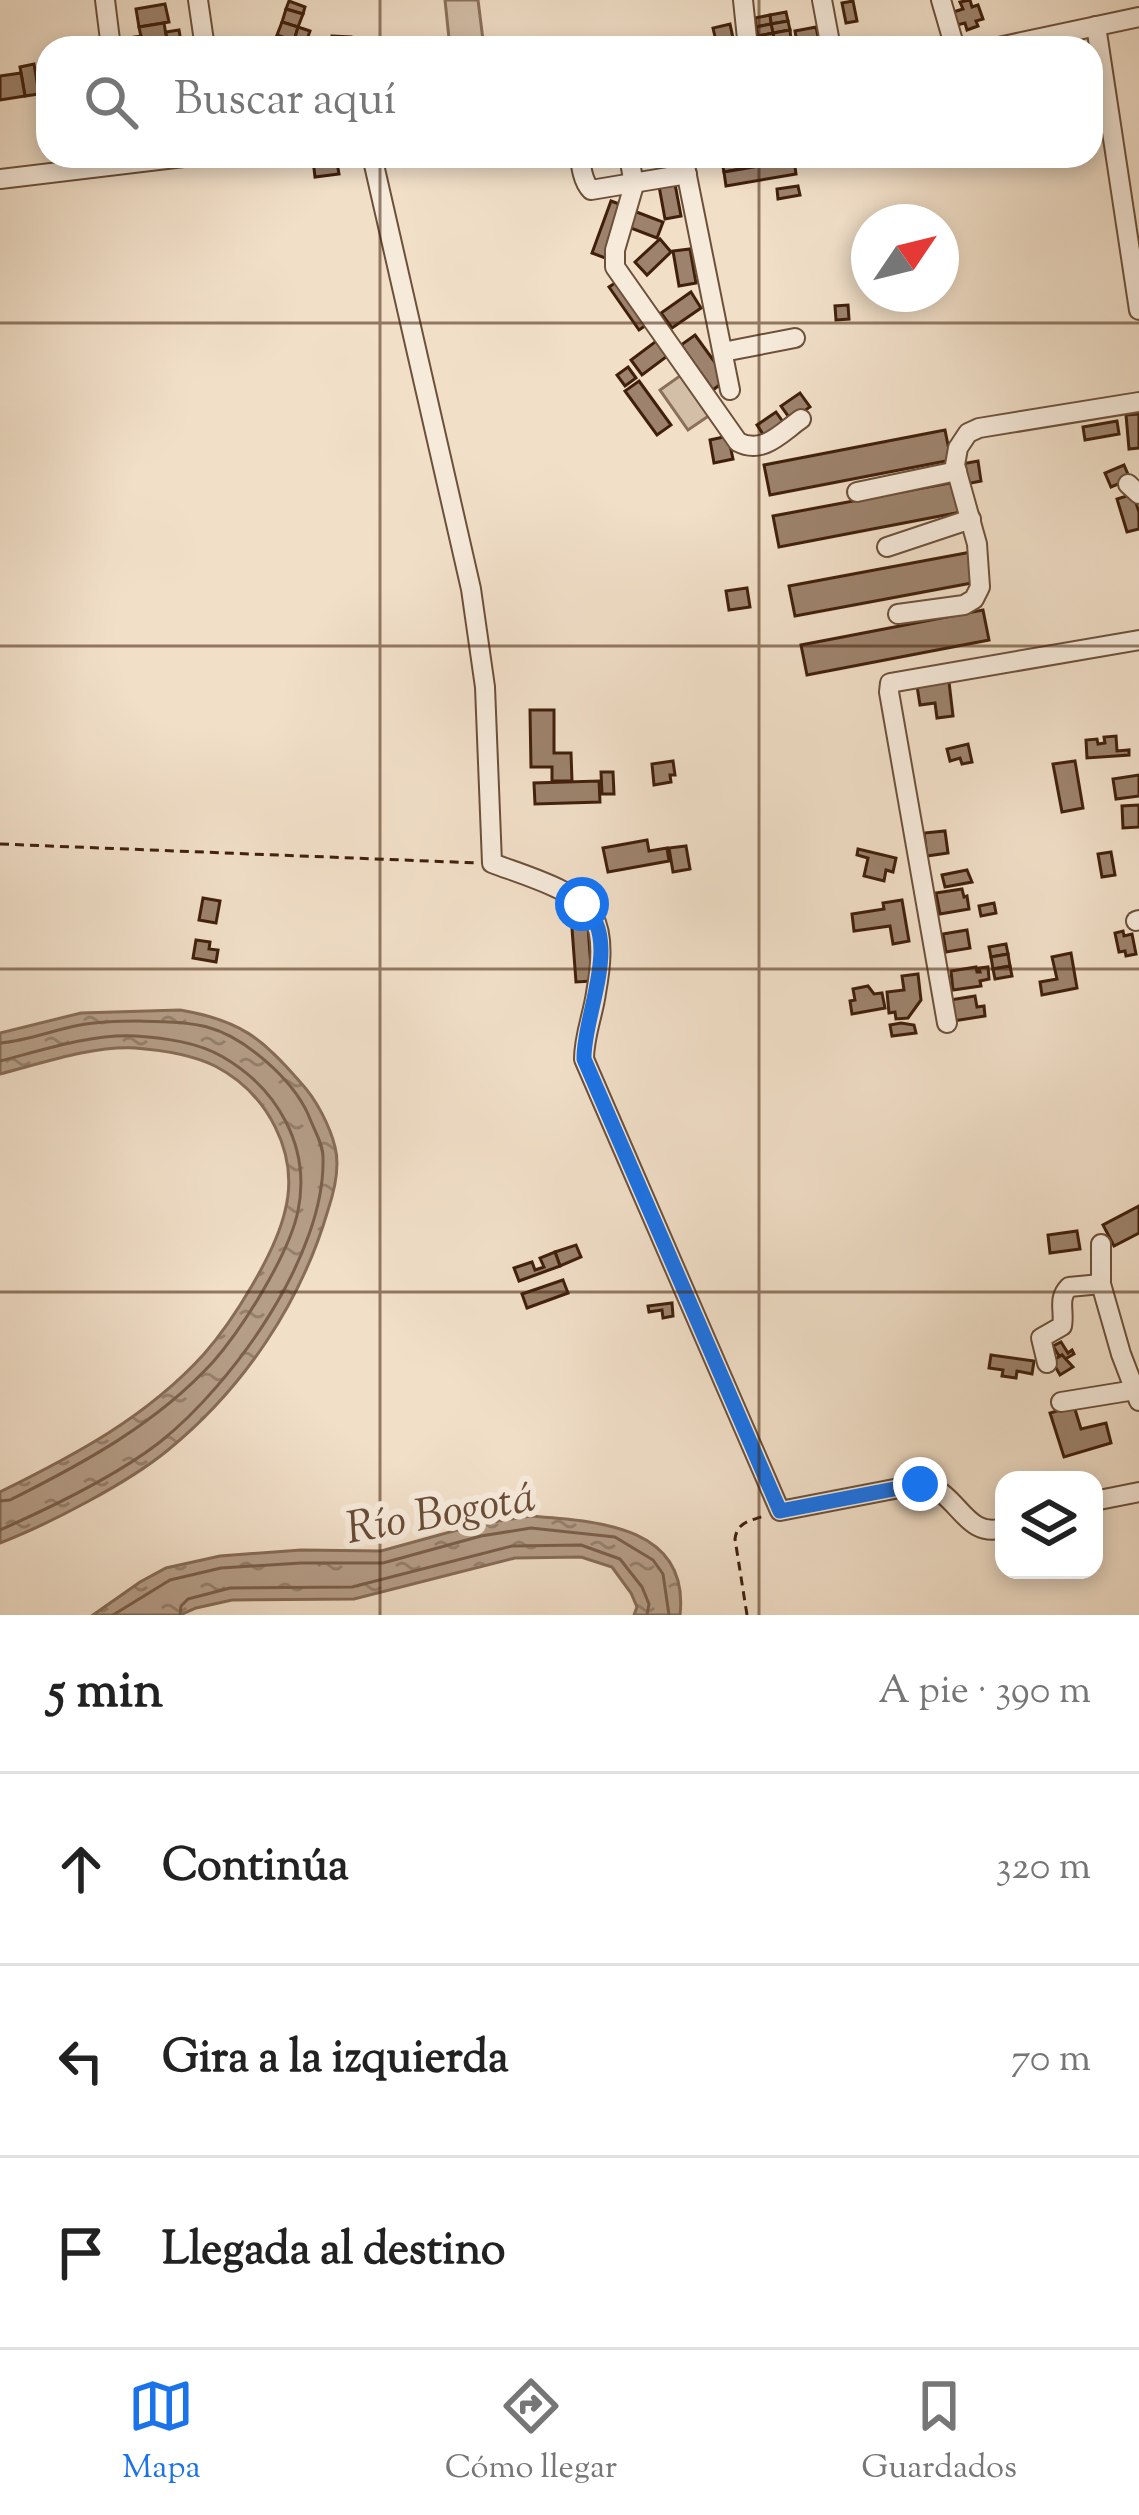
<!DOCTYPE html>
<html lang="es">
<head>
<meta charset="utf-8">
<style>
	:root { --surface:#fff; --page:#f6f6f6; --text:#222; --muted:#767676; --line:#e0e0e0; --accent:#1a73e8 }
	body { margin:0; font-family:"Sorts Mill Goudy",serif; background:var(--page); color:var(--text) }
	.controls { position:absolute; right:36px; bottom:36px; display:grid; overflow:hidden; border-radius:24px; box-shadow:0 6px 18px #0003 }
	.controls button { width:108px; height:108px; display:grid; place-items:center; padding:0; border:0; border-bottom:3px solid var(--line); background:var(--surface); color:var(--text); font:60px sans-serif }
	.compass { position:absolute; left:851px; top:204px; width:108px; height:108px; border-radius:50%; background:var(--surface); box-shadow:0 6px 18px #0003; rotate:55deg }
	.stop { position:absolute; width:36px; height:36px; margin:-27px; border:9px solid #1a73e8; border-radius:50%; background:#fff }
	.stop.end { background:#1a73e8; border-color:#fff; box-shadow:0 3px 12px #0008 }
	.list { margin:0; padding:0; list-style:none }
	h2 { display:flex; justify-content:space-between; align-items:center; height:156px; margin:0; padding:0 48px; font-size:51px }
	h2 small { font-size:39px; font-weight:400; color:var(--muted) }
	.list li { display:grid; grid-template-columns:78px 1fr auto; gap:36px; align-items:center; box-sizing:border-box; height:192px; padding:0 48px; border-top:3px solid var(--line) }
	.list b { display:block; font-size:45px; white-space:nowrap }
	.list em { font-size:39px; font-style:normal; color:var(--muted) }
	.icon { flex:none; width:66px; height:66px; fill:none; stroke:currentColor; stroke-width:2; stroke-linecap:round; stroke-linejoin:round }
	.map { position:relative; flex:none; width:1139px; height:1615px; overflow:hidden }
	.search { position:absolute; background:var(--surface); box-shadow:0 6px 18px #0003; left:36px; right:36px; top:36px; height:132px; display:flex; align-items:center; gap:30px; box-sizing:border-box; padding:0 42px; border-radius:36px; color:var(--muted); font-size:45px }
	.sheet { height:732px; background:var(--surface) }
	nav { display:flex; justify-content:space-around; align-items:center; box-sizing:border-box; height:168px; border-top:3px solid var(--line); background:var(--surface); font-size:33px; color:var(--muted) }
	nav a { display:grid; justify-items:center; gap:6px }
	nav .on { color:var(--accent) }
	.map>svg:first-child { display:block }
	.park { fill:#d3bfa8; stroke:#8a705a; stroke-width:3 }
	.water { fill:url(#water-ripples); stroke:#876c56; stroke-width:3 }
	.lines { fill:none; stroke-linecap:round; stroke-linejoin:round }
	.shore { stroke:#7b5f4a; stroke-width:3 }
	.building { fill:#9d836d; stroke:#41200b; stroke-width:3 }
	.minor-casing { stroke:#6d503a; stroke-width:22 }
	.path { stroke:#41200b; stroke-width:3; stroke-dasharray:9 6; stroke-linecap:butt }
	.minor { stroke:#f6eadb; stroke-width:18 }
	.route { stroke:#1a73e8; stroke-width:15 }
	.grid { fill:none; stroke:#41200b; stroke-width:3; stroke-opacity:0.55 }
	.labels { text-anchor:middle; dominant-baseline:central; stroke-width:12; stroke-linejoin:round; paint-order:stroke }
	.water-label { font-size:45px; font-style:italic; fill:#6a4c37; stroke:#f6eadb }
</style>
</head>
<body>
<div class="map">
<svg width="1139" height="1615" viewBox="0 0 1139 1615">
	<defs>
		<pattern id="water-ripples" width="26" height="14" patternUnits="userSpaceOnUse" patternTransform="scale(3)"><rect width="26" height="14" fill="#b59e88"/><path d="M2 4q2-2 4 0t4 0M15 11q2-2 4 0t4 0" fill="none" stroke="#95806d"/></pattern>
	</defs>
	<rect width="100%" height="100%" fill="#f1dfc8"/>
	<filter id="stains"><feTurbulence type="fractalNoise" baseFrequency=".00167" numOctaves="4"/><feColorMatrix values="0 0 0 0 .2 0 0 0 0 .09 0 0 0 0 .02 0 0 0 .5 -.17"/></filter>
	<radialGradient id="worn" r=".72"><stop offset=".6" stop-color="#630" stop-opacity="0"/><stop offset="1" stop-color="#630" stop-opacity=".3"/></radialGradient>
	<g class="park">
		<polygon points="445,0 478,0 484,48 450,48"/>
		<polygon points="684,373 713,413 688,430 660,390"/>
	</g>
	<g class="water">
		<path d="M180 1010C240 1020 262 1038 301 1083 316 1099 330 1126 335 1147 340 1166 334 1192 328 1210 301 1303 243 1389 168 1450 128 1483 49 1524 0 1543V1492C75 1455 147 1417 204 1354 233 1321 275 1254 285 1211 300 1153 267 1093 215 1066 191 1054 161 1050 135 1048 90 1046 43 1063 0 1074V1033L81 1013Z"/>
		<path d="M530 1516C595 1521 690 1525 680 1615H634L637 1607 631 1593 612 1567 581 1557 515 1558 354 1599 232 1600 196 1608 180 1615H93L140 1582 166 1568 220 1556 301 1550 381 1551 479 1524Z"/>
	</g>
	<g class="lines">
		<g class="shore">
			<path d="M0 1043C27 1041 53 1030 80 1025 109 1020 179 1019 207 1027 245 1037 292 1079 308 1114 313 1128 323 1143 323 1157 326 1254 233 1384 160 1442 115 1477 52 1507 0 1530"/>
			<path d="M0 1061C43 1050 90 1034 135 1036 164 1038 198 1042 223 1057 278 1089 311 1147 298 1211 289 1254 243 1328 213 1362 156 1424 84 1463 10 1500L0 1501"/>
			<polyline points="113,1615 170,1580 221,1568 301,1563 383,1563 481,1536 531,1528 615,1537 653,1560 663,1574 669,1615"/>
			<polyline points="180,1615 181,1606 188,1599 230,1588 352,1587 512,1546 581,1545 620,1559 642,1587 649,1604 647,1615"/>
		</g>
	</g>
	<g class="building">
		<polygon points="970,0 972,7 978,5 983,19 976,21 978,26 967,30 965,23 957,25 953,12 963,9 960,2"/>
		<polygon points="289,1 305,7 303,14 286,9"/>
		<polygon points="853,1 857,21 846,23 842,3"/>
		<polygon points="165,4 169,22 139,27 136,9"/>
		<polygon points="286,9 303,14 298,27 282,22"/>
		<polygon points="786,12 788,21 771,24 770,15"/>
		<polygon points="770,15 771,24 756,27 755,18"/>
		<polygon points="788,21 790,30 773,33 771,24"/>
		<polygon points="282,22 298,27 294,41 277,35"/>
		<polygon points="164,23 167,41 143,46 139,27"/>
		<polygon points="730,24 733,38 716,41 713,28"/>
		<polygon points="771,24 773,33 758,36 756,27"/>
		<polygon points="298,27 310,31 305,45 294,41"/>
		<polygon points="816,27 820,47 798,48 795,31"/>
		<polygon points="179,30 182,48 168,48 166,32"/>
		<polygon points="790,30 791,40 775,43 773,33"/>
		<polygon points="773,33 775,43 760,46 758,36"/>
		<polygon points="141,36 143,46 117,48 116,40"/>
		<polygon points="332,36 351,37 351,48 332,48"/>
		<polygon points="740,39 741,48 717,48 716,42"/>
		<polygon points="34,64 39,94 25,96 20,67"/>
		<polygon points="21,73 25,96 0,100 0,76"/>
		<polygon points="729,156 793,156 794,160 724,172 721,157"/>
		<polygon points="336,157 339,174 315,177 313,160"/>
		<polygon points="794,160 796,174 726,186 724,172"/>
		<polygon points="675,184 681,216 665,219 659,186"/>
		<polygon points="798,186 800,195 778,199 777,189"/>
		<polygon points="611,201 627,207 608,259 592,253"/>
		<polygon points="634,211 663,222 657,238 628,227"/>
		<polygon points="660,239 671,252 647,275 635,262"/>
		<polygon points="690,249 696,283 679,286 673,251"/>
		<polygon points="623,278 652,321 639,330 609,287"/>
		<polygon points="691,292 701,308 672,328 661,313"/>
		<polygon points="848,305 849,319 836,320 835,306"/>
		<polygon points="695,335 727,379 713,390 681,345"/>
		<polygon points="659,339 670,354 642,375 631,360"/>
		<polygon points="628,367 636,378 625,386 617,375"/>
		<polygon points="639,381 671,425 657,435 625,391"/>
		<polygon points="800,393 810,407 791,420 781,406"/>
		<polygon points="776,412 786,426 766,439 757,425"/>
		<polygon points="1139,414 1139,448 1129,449 1126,415"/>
		<polygon points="1117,421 1119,434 1085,440 1083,427"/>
		<polygon points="945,430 951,460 770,495 764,465"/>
		<polygon points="728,436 733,459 714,463 710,440"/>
		<polygon points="978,461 981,481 966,484 962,464"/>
		<polygon points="1124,465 1130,479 1111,487 1105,473"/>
		<polygon points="955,482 961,512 779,547 773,516"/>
		<polygon points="1133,494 1139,512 1139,529 1127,532 1117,499"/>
		<polygon points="971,552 977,582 795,616 789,586"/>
		<polygon points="747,588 750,607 729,610 726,591"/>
		<polygon points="983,610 989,640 807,675 801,645"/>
		<polygon points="949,682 953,716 937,718 935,703 920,705 917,686"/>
		<polygon points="530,710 554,710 554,753 571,753 572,781 552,781 552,767 531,767"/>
		<polygon points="1116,736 1117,751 1129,750 1129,755 1087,758 1086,740 1097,739 1098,744 1105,743 1104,737"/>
		<polygon points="968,744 972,762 962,764 960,758 950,761 947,749"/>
		<polygon points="673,761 675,775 670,775 671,782 654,785 652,764"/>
		<polygon points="1075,761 1083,808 1062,812 1053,764"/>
		<polygon points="601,772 613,772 614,794 602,794"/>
		<polygon points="1139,775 1139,796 1116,799 1113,779"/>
		<polygon points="599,781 600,802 535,804 534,783"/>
		<polygon points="1139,805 1139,827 1123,828 1122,806"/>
		<polygon points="945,831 948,853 927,856 924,833"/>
		<polygon points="647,840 649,851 667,848 669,861 608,872 603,848"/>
		<polygon points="686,846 690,869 673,872 669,848"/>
		<polygon points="858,849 896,858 893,872 886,870 884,881 864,876 868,858 857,855"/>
		<polygon points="1111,852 1115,875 1102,877 1098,854"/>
		<polygon points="967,870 972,882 945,887 942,875"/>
		<polygon points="962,889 964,897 967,896 969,909 940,914 936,893"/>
		<polygon points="203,898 220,901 216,923 199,920"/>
		<polygon points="902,900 909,941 893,944 890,926 854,931 852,914 884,909 883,903"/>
		<polygon points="994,903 996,913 981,916 979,906"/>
		<polygon points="587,913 592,981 576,982 571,915"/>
		<polygon points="967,930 970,948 946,952 943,934"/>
		<polygon points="1123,931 1124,936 1132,934 1136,954 1126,956 1125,951 1119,952 1115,933"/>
		<polygon points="196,940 210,942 209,949 218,950 216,962 193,958"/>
		<polygon points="1006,944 1008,954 991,957 989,947"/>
		<polygon points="1071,953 1077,988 1042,995 1040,982 1057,979 1052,957"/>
		<polygon points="1008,954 1010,966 993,969 991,957"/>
		<polygon points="1010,966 1012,976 995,979 993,969"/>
		<polygon points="976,967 977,972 980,972 979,968 988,967 989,979 980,981 981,986 953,990 951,971"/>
		<polygon points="918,974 921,1000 908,1018 896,1019 895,1012 889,1013 887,992 904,990 902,976"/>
		<polygon points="868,986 874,994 882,993 885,1008 852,1014 850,1001 855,1000 853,989"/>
		<polygon points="975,996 977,1007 984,1006 985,1016 953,1021 950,1000"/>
		<polygon points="901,1023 914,1025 916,1033 892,1036 890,1025"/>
		<polygon points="1139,1206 1139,1233 1114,1246 1103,1225"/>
		<polygon points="1077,1231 1080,1249 1050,1253 1048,1235"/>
		<polygon points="576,1245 581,1257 560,1266 555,1252"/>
		<polygon points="555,1252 560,1266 519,1281 514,1268 532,1262 535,1270 544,1267 540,1258"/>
		<polygon points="563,1280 568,1293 527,1308 522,1294"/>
		<polygon points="672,1303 673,1316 663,1318 662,1310 649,1312 648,1306"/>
		<polygon points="1061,1342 1068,1353 1072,1350 1074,1354 1065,1359 1062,1355 1059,1356 1053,1346"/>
		<polygon points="991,1355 1034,1361 1032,1374 1017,1371 1016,1378 1002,1376 1003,1370 989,1368"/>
		<polygon points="1062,1355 1073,1367 1060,1375 1052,1361"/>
		<polygon points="1074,1406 1081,1429 1106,1423 1111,1443 1064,1457 1050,1413"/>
	</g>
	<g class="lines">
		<g class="minor-casing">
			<g id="minor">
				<polyline points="105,0 111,48"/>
				<polyline points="198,0 205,48"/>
				<polyline points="743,0 748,48"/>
				<polyline points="822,0 831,48"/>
				<polyline points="941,0 955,48"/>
				<polyline points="1096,26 1139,310"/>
				<polyline points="994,48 1139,17"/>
				<path d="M372 156 471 589 485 687 492 863C520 874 579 890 593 916 605 937 600 971 596 993 593 1015 584 1036 584 1059L780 1511 920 1484C959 1489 963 1540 1004 1528"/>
				<path d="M582 156C579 165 584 183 591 190L687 174"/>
				<path d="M629 156 634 185 615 250V267L738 442C763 455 781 433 801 419"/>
				<polyline points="683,156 730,390"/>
				<polyline points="0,179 192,156"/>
				<polyline points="723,352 795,338"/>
				<polyline points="1128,484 1139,494"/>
				<polyline points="857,492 957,471"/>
				<polyline points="887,547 971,519"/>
				<polyline points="898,614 964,605 974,599 980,587 977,544 955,465 958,448 968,433 979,428 1139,402"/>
				<polyline points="1136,921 1139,920"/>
				<polyline points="947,1023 889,692 890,683 1139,640"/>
				<polyline points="1101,1244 1101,1284 1121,1354 1139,1401"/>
				<path d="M1047 1363 1041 1338 1062 1326C1065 1311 1057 1299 1069 1287L1101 1284"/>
				<polyline points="1061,1402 1135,1390"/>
				<polyline points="1094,1501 1139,1492"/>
			</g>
		</g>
		<g class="path">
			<polyline points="0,844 478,863"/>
			<path d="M747 1615 735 1539C737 1522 750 1521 764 1516"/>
		</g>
		<use href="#minor" class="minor"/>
	</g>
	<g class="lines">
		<path class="route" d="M582 904C624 938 583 1015 584 1059L780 1511 920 1484"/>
	</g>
	<path class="grid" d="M380 0V48M759 0V48M380 156V1615M759 156V1615M0 323H1139M0 646H1139M0 969H1139M0 1292H1139"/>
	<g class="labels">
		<g class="water-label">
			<text transform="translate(441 1516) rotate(-10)">Río Bogotá</text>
		</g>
	</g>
	<rect width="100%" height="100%" filter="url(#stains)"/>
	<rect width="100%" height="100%" fill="url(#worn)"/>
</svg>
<div class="controls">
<button><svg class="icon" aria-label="layers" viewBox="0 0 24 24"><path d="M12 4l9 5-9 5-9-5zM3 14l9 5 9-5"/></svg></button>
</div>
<svg class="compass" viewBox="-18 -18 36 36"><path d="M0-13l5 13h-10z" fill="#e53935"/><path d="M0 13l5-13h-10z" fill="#767676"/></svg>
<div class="stop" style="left:582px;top:904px"></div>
<div class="stop end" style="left:920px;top:1484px"></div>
<div class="search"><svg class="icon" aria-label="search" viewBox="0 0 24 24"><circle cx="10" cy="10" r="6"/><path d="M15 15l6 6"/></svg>Buscar aquí</div>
</div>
<section class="sheet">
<h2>5 min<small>A pie · 390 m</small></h2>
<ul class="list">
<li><svg class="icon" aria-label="ahead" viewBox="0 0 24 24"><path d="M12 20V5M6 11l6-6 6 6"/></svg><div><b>Continúa</b></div><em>320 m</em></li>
<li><svg class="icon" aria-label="left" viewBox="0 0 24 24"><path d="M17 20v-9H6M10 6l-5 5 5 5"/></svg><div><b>Gira a la izquierda</b></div><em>70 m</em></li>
<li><svg class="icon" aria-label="arrive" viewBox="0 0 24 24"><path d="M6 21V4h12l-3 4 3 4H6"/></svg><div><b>Llegada al destino</b></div></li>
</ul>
</section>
<nav>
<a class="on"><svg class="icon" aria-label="map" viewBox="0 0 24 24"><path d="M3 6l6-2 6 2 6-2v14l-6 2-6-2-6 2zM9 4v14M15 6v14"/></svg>Mapa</a>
<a><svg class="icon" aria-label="directions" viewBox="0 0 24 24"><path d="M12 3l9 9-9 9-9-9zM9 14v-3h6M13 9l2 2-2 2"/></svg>Cómo llegar</a>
<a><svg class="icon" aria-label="saved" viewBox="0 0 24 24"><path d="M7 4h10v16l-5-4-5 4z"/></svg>Guardados</a>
</nav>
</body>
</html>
